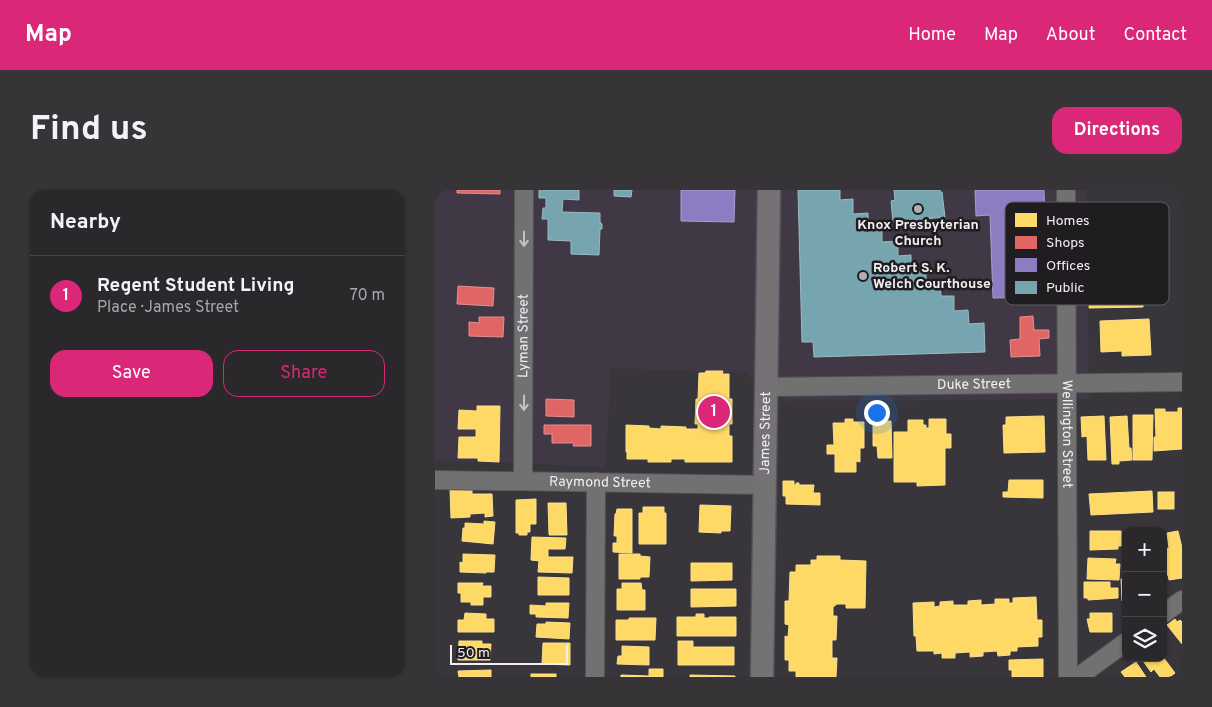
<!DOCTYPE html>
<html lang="en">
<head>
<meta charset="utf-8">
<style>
	:root { --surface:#2b282c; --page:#373438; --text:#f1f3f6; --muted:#a6a6a9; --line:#474448; --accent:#db2777 }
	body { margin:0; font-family:Overpass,sans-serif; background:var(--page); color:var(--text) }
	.controls { position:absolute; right:15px; bottom:15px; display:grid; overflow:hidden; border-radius:10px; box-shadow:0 1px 4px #0004 }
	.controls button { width:45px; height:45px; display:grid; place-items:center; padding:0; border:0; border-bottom:1px solid var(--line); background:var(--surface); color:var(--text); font:25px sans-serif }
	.scale { position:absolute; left:15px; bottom:12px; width:118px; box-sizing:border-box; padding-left:5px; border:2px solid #f2eef3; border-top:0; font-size:14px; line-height:18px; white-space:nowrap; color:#f2eef3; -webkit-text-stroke:4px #201d21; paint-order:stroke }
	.you { position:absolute; left:441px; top:222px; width:18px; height:18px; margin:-12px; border:4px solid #fff; border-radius:50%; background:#1a73e8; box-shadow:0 0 0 8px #1a73e833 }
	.badge { display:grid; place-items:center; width:32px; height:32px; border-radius:50%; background:var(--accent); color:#fff; font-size:16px; font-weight:700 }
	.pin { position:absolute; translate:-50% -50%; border:2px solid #fff; box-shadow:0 1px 5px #0006 }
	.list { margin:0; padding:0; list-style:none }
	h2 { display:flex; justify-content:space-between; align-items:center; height:65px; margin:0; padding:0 20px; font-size:21px }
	h2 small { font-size:16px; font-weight:400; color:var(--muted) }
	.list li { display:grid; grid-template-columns:32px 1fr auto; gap:15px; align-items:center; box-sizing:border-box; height:80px; padding:0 20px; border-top:1px solid var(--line) }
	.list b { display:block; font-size:19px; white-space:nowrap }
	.list p { margin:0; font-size:16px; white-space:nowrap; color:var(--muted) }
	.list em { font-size:16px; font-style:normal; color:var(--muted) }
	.actions { display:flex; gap:10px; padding:15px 20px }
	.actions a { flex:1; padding:11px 0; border:1px solid var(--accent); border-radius:15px; text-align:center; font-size:18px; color:var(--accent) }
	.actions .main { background:var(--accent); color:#fff }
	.icon { flex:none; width:28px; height:28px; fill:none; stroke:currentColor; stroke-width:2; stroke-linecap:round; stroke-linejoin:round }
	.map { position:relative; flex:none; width:747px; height:487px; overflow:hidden; border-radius:15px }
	header { display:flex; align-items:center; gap:30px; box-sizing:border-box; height:70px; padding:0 25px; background:var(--accent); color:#fff }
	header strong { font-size:24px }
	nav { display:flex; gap:28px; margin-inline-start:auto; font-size:18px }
	.intro { display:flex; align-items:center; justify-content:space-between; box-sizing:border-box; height:120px; padding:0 30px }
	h1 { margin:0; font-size:35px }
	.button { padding:12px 22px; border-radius:15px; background:var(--accent); color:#fff; font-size:18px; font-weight:700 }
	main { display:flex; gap:30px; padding:0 30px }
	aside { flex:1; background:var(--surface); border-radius:15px; box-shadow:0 1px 4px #0004 }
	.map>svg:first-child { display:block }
	.built { fill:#413845 }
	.homes { fill:#ffd966; stroke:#fbdf90 }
	.shops { fill:#e06666; stroke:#e58f90 }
	.offices { fill:#8e7cc3; stroke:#ac9ed1 }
	.public { fill:#76a5af; stroke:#9bbbc3 }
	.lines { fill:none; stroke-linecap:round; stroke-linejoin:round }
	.minor-casing { stroke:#575458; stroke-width:20 }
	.major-casing { stroke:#575458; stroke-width:25 }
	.minor { stroke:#727172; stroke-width:18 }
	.major { stroke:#747274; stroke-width:22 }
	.oneway { stroke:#c5c2c6 }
	.poi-dot { fill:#b1aeb3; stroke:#201d21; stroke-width:2 }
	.labels { text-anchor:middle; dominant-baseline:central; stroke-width:5; stroke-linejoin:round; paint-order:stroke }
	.poi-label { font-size:14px; font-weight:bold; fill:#f2eef3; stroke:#201d21 }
	.street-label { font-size:14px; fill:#f2eef3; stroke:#201d21 }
	.key { fill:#201d21; stroke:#5f5c60; stroke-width:1 }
	.key-label { font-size:14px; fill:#f2eef3 }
</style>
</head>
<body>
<header>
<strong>Map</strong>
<nav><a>Home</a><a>Map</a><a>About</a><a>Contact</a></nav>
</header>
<div class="intro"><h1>Find us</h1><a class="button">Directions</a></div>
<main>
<aside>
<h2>Nearby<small></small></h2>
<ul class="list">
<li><span class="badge">1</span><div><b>Regent Student Living</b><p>Place · James Street</p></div><em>70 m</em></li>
</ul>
<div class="actions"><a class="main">Save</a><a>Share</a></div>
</aside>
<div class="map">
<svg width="747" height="487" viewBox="0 0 747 487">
	<rect width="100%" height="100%" fill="#39363b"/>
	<polygon class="built" points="0,0 651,0 654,209 349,211 312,183 176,178 170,277 0,270"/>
	<g class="homes">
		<polygon points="713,100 714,110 710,110 711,114 708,115 708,117 654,118 655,101"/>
		<polygon points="714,129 716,165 687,166 687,161 666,162 665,131"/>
		<polygon points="271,181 288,181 287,184 294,184 294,209 297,209 297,234 294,234 294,246 297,246 297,272 250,272 250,269 236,269 236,272 213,272 213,269 192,269 192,262 191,262 191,235 214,236 214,238 226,239 226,236 251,237 251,239 263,239 263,234 260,234 261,209 263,209 264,183 270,183"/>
		<polygon points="42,216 65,216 64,272 43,271 43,268 23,268 24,247 41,247 41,239 23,239 24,220 42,221"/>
		<polygon points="743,218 747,218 747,259 719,261 719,247 721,247 720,219 730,219 730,222 743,222"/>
		<polygon points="698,225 718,225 717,270 698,270"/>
		<polygon points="609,226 610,262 569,263 568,235 571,235 571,227"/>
		<polygon points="669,226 671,270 653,270 652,246 647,247 646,227"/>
		<polygon points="692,226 694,258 696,258 697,270 684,271 684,274 677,274 675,227"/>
		<polygon points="410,229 418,229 418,232 429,232 429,258 425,258 425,272 421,271 421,282 400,282 400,264 392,264 392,255 399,255 398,233 410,233"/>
		<polygon points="494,229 511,229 511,244 516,244 516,258 510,258 510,295 482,296 482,292 459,292 459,242 473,242 473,230 488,230 488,235 491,235 491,238 494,238"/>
		<polygon points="438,231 456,231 457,268 443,268 442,256 438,256"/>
		<polygon points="574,290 608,290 608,308 568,307 568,302 573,302"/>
		<polygon points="348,291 359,291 359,295 361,295 361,293 364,293 364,295 379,295 378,303 385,303 385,315 351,314 351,306 348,306"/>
		<polygon points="37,298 37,304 57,304 58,326 50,327 50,323 35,324 35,327 16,328 15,299"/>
		<polygon points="717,301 718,322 656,325 654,304"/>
		<rect x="723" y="302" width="16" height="17"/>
		<polygon points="101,309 101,334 95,334 95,342 92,342 92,345 84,345 84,343 81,343 81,310"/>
		<polygon points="113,313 131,313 132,345 114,345"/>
		<polygon points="265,315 296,316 295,341 286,341 286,343 264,342"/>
		<polygon points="208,317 229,317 229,323 231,323 231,354 204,354 204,323 208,323"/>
		<polygon points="182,319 197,319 197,363 178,362 178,353 182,353 182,346 179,346 180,324 181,324"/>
		<polygon points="49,331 60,332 58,354 27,351 28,338 30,338 30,333 49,334"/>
		<polygon points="655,341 686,341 686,356 683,356 683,359 655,360"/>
		<polygon points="743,341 747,358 747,388 734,390 733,385 731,385 728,359 734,358 732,343"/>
		<polygon points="97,347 131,348 130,359 113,359 113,367 138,367 137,383 103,382 104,371 96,370"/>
		<polygon points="28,364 60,365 59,382 51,382 51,383 25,382 25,372 28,373"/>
		<polygon points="184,364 205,364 205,366 215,367 214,387 205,387 205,389 184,389"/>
		<polygon points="382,366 405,366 405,370 431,371 430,418 411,418 411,414 402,414 398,417 398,426 402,426 401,450 397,450 397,468 402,468 401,487 361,487 361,481 354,481 354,470 350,470 350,446 353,447 354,435 350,434 350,411 354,411 355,382 361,382 361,375 376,375 376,370 382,370"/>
		<polygon points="653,368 681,369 680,374 685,374 684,390 652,389"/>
		<polygon points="256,373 297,373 297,390 256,391"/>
		<polygon points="103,387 134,388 134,405 103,405"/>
		<polygon points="686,389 691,389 691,409 687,411"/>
		<polygon points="649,392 675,392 675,398 683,398 683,408 653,410 653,408 649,408"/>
		<polygon points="23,393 48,393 47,396 56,396 56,407 48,407 48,415 36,415 36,412 26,412 26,403 23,403"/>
		<polygon points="187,393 206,393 207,400 210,400 210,420 182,420 182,399 187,399"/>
		<polygon points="256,399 301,399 301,416 256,417"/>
		<polygon points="601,407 602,430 607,430 607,447 603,447 603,456 582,457 582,461 575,461 575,465 563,466 562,461 548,462 548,466 535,467 535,462 520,463 520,468 507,468 507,463 499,464 499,461 482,461 481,446 479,446 478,413 499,412 499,417 505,416 505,412 518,411 518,415 533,415 533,411 546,410 546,415 560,414 560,409 574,409 574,413 578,413 578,408"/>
		<polygon points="111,413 134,413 133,428 101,427 101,424 95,424 95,415 111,416"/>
		<polygon points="30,423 51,424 51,429 59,429 59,442 23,442 23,430 29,430"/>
		<polygon points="655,423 677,423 677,442 655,442 652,429 655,429"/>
		<polygon points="261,424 269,424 269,428 274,428 274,427 301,427 301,446 242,446 242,427 261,427"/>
		<polygon points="194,428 221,428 220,450 181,450 181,430 194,430"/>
		<polygon points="740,429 742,432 745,430 747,432 747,454 732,435"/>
		<polygon points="111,432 135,433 134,449 101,447 102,434 111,434"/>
		<polygon points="24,451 47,451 47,454 56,454 55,470 23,470"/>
		<polygon points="243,451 258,451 258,457 299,457 299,475 243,475"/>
		<polygon points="108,453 135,453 135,475 107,474"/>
		<polygon points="187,456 214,457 214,475 182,474 183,466 187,466"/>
		<polygon points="728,467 740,483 735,487 725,487 719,479 716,482 706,468"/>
		<polygon points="608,469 608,487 577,487 577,480 574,480 574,470"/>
		<polygon points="701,472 711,487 690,487 686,482"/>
		<polygon points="214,479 228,479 228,487 186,487 186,485 214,486"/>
		<polygon points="56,480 56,487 24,487 23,481"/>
		<rect x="96" y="484" width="25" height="3"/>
		<polygon points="255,485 300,486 300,487 255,487"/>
	</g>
	<g class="shops">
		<polygon points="22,0 65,0 65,4 22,3"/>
		<polygon points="23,96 59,98 58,116 22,114"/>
		<polygon points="598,126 599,140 614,140 614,148 604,149 605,166 576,167 575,150 585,149 585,127"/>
		<polygon points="44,127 69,127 68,147 34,146 34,132 44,133"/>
		<polygon points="111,209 139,210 139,227 111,226"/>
		<polygon points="109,235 156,235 156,256 138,256 139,253 117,253 117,244 109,244"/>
	</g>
	<g class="offices">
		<polygon points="246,0 300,0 299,32 246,31"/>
		<polygon points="540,0 609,0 612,107 558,108 555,25 541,26"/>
	</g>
	<g class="public">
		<polygon points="104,0 144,0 144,10 128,9 127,22 165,23 165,32 167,34 167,39 165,39 164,65 136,64 136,51 113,50 113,29 107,29 108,18 111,18 111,8 104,8"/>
		<polygon points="179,0 197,0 196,7 179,6"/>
		<polygon points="363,0 405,0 405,10 418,9 418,24 433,23 433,38 447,38 447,52 463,51 463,66 476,65 476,79 491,79 491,93 505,93 506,106 519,106 519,121 533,120 534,134 549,133 550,162 379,167 378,152 367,152"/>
		<polygon points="459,0 505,0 505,2 507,2 510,27 458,32 456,11 460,10"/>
	</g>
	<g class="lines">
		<g class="minor-casing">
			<g id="minor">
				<path id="s1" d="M631 0 633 487"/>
				<path id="s2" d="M331 197 747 192"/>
				<path id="s3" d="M0 290 330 295"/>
				<path id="s4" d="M88 291 89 0"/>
				<polyline points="728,424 747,410"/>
				<polyline points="160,487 161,292"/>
				<polyline points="643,487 691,452"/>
			</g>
		</g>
		<g class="major-casing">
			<g id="major">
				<path id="s5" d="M327 487 334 0"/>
			</g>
		</g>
		<use href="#minor" class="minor"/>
		<use href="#major" class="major"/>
	</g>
	<defs><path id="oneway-shaft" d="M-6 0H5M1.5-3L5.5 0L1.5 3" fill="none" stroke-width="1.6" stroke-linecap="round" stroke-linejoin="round" transform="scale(1.25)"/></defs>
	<g class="oneway">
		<use href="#oneway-shaft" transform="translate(89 49) rotate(90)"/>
		<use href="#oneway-shaft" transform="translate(89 213) rotate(91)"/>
	</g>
	<g class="poi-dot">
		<circle cx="483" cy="19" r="5"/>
		<circle cx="428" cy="86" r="5"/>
	</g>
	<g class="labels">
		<g class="poi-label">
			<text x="483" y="35">Knox Presbyterian<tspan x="483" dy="16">Church</tspan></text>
			<text x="438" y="78" text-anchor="start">Robert S. K.<tspan x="438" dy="16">Welch Courthouse</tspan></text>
		</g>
		<g class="street-label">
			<text stroke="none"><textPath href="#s4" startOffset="145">Lyman Street</textPath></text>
			<text stroke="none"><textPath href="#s2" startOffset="208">Duke Street</textPath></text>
			<text stroke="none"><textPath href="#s5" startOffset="244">James Street</textPath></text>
			<text stroke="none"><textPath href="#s1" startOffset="244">Wellington Street</textPath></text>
			<text stroke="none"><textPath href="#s3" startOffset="165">Raymond Street</textPath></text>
		</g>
	</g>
	<rect x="570" y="12" width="164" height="103" rx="8" class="key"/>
	<rect x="580" y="23" width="22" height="14" fill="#ffd966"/>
	<rect x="580" y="46" width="22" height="13" fill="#e06666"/>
	<rect x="580" y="68" width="22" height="14" fill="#8e7cc3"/>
	<rect x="580" y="91" width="22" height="13" fill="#76a5af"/>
	<g class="key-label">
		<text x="611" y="35">Homes</text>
		<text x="611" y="57">Shops</text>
		<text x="611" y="80">Offices</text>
		<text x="611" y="102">Public</text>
	</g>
</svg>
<div class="controls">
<button>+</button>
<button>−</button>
<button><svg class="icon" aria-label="layers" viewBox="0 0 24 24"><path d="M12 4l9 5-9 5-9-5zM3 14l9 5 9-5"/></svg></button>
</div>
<div class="scale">50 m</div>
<div class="you"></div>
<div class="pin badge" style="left:279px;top:222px">1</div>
</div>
</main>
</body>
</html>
